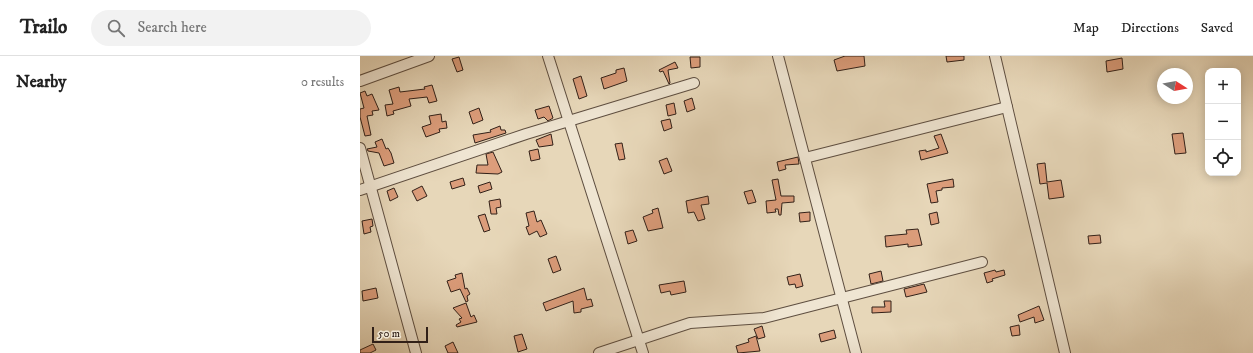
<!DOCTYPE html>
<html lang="en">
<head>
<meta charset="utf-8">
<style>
	:root { --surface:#fff; --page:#f2f2f2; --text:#222; --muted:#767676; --line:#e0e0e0 }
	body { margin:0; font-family:"IM FELL DW Pica",serif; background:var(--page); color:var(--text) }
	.controls { position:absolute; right:12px; top:12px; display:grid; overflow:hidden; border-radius:8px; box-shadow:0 2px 10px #0003 }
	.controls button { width:36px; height:36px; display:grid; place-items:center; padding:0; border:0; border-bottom:1px solid var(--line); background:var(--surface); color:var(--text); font:20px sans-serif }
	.compass { position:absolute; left:797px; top:12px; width:36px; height:36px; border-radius:50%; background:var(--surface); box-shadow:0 2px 10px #0003; rotate:101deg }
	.scale { position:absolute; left:12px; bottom:10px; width:56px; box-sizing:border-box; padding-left:4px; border:2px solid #312018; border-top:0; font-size:11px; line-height:14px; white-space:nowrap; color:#312018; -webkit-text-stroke:3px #efe5d2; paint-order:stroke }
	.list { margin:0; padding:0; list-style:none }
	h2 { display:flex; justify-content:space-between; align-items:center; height:52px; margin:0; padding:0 16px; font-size:17px }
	h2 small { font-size:13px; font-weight:400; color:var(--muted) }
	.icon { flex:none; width:22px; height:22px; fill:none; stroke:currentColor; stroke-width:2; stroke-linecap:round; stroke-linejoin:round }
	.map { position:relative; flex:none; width:893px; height:297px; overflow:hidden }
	header { display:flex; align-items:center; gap:24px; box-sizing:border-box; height:56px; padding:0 20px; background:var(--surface); border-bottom:1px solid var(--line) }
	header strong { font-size:19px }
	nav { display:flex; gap:22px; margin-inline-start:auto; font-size:14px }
	.search { width:280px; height:36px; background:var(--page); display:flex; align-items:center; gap:10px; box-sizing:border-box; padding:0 14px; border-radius:22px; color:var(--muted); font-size:15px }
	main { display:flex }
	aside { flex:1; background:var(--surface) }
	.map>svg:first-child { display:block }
	.building { fill:#dc9d7b; stroke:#312018 }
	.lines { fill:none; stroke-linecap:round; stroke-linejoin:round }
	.minor-casing { stroke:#5e4e40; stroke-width:12 }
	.minor { stroke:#efe5d2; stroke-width:10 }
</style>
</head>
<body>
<header>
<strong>Trailo</strong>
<div class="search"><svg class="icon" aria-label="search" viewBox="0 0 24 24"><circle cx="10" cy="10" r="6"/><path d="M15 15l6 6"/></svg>Search here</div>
<nav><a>Map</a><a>Directions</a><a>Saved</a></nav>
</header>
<main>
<aside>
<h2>Nearby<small>0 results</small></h2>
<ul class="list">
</ul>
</aside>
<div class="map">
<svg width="893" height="297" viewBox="0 0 893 297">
	<rect width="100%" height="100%" fill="#e7d7b9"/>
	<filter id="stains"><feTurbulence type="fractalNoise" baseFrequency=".005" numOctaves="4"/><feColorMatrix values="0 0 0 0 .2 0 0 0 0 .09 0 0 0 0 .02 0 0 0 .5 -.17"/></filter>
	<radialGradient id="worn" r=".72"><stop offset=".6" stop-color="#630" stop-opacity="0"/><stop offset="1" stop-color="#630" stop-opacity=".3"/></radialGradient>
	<g class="building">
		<polygon points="485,0 504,0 505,10 477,15 474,4"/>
		<polygon points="586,0 604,0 604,4 587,6"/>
		<polygon points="99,1 103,14 97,16 92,3"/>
		<polygon points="330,1 340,1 340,11 331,12"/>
		<polygon points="762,2 763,13 747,16 746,5"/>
		<polygon points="315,6 318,12 308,14 310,27 309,28 303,15 300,16 299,14"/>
		<polygon points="264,12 267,25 244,33 241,22 256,17 256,14"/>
		<polygon points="221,20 227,40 219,43 213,23"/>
		<polygon points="72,29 77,45 69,47 67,41 49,43 51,50 33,55 34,58 27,60 25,49 33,48 29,34 39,31 40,36 65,33 64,31"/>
		<polygon points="5,35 7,40 12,38 19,54 12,55 13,59 7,60 11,79 5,80 0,61 0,53 4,52 0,37"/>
		<polygon points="332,42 335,53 327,56 324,45"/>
		<polygon points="314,47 316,58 308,60 306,49"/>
		<polygon points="189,50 193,62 188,65 184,61 178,63 175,54"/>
		<polygon points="119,52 123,64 113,68 109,56"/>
		<polygon points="81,58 82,66 86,65 87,72 79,73 80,76 66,81 62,71 71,68 69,60"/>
		<polygon points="310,63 312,72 304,75 301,65"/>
		<polygon points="140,70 141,74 145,74 146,77 115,87 113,79 131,76 130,74"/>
		<polygon points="823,77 826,97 815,98 812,78"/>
		<polygon points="191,78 193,89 179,91 176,84"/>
		<polygon points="581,78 588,97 561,104 559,95 566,94 566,96 579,92 574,80"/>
		<polygon points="22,83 26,93 28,92 31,97 34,107 24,110 19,97 8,95 7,93 17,91 15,86"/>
		<polygon points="262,87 265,103 259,104 255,88"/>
		<polygon points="178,93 180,103 171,105 169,95"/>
		<polygon points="133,96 142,116 138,118 116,117 117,109 128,109 126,98"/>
		<polygon points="438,101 439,108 425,109 426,113 419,115 417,106"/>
		<polygon points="307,102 312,115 304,118 299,105"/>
		<polygon points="685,107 687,126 701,124 704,141 689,143 687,127 680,128 677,108"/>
		<polygon points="103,122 105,129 92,133 90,126"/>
		<polygon points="418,123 421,140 434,140 434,146 422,147 421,159 419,159 418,153 415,153 416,156 407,157 406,145 416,144 412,124"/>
		<polygon points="593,123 594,131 582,132 582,134 576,135 578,146 571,147 567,128"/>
		<polygon points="130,126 132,133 120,137 118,130"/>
		<polygon points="62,130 67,140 57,145 52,135"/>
		<polygon points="34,132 38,141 30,145 27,135"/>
		<polygon points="392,134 396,146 388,148 384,136"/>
		<polygon points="348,140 349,148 341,149 345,163 338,165 334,156 328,157 326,145"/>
		<polygon points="140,143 141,151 136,152 137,158 131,158 129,145"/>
		<polygon points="298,152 303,172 288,175 283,161 293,157 292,154"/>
		<polygon points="174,155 177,166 181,164 187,178 180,181 177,175 169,179 166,171 169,170 166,157"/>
		<polygon points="450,156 450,165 440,166 439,157"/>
		<polygon points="577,156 579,167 571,169 569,158"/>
		<polygon points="125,158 130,174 124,176 118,160"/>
		<polygon points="12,163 13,170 10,171 11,176 4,178 2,165"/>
		<polygon points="558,173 562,189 548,191 548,188 526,191 525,180 547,178 546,174"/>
		<polygon points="273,174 277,185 268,188 265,176"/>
		<polygon points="740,179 741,187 729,188 728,180"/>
		<polygon points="196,200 201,214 193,217 188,203"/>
		<polygon points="635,214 636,216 644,214 645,219 632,223 633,225 627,227 624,217"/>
		<polygon points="521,215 523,225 511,228 509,218"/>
		<polygon points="102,217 105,233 107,232 110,238 107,240 108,245 106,246 100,233 91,236 87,225 96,222 95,219"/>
		<polygon points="440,218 443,230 436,232 435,228 429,229 427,221"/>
		<polygon points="324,225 326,236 311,239 310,235 301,237 299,229"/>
		<polygon points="564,228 567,236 546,241 544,233"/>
		<polygon points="16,232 18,242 3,245 2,235"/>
		<polygon points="224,232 227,244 231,243 233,250 221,253 221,256 214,257 213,245 186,255 183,247"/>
		<polygon points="524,245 531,245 531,256 512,257 512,251 525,251"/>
		<polygon points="106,247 111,261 114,259 117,266 97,271 96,269 101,266 99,263 102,262 93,252"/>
		<polygon points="679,250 684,264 675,267 674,261 660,266 658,259"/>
		<polygon points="659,269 660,279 652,280 650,271"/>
		<polygon points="402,270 405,281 398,283 394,273"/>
		<polygon points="474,274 476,282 461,286 459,278"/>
		<polygon points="162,278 167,293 158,296 154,280"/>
		<polygon points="396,280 400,295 378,297 376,290 389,286 388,283"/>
		<polygon points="93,286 98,297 88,297 85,290"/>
		<polygon points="13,288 16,294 10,297 0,297 0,294"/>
	</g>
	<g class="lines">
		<g class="minor-casing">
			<g id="minor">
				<polyline points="188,0 283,297"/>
				<polyline points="418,0 496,297"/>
				<polyline points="635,0 705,297"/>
				<polyline points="0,25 69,0"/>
				<polyline points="0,92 56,297"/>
				<polyline points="445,102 647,51"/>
				<polyline points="0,134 166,78 334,27"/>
				<polyline points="239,297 330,267 404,262 622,206"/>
			</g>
		</g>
		<use href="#minor" class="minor"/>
	</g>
	<rect width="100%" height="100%" filter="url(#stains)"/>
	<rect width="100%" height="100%" fill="url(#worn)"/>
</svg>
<div class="controls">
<button>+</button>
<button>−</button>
<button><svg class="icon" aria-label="locate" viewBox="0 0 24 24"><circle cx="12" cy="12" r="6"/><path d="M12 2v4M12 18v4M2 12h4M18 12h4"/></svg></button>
</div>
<svg class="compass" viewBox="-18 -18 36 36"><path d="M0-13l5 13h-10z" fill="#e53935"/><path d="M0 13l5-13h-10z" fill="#767676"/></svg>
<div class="scale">50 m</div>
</div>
</main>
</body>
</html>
